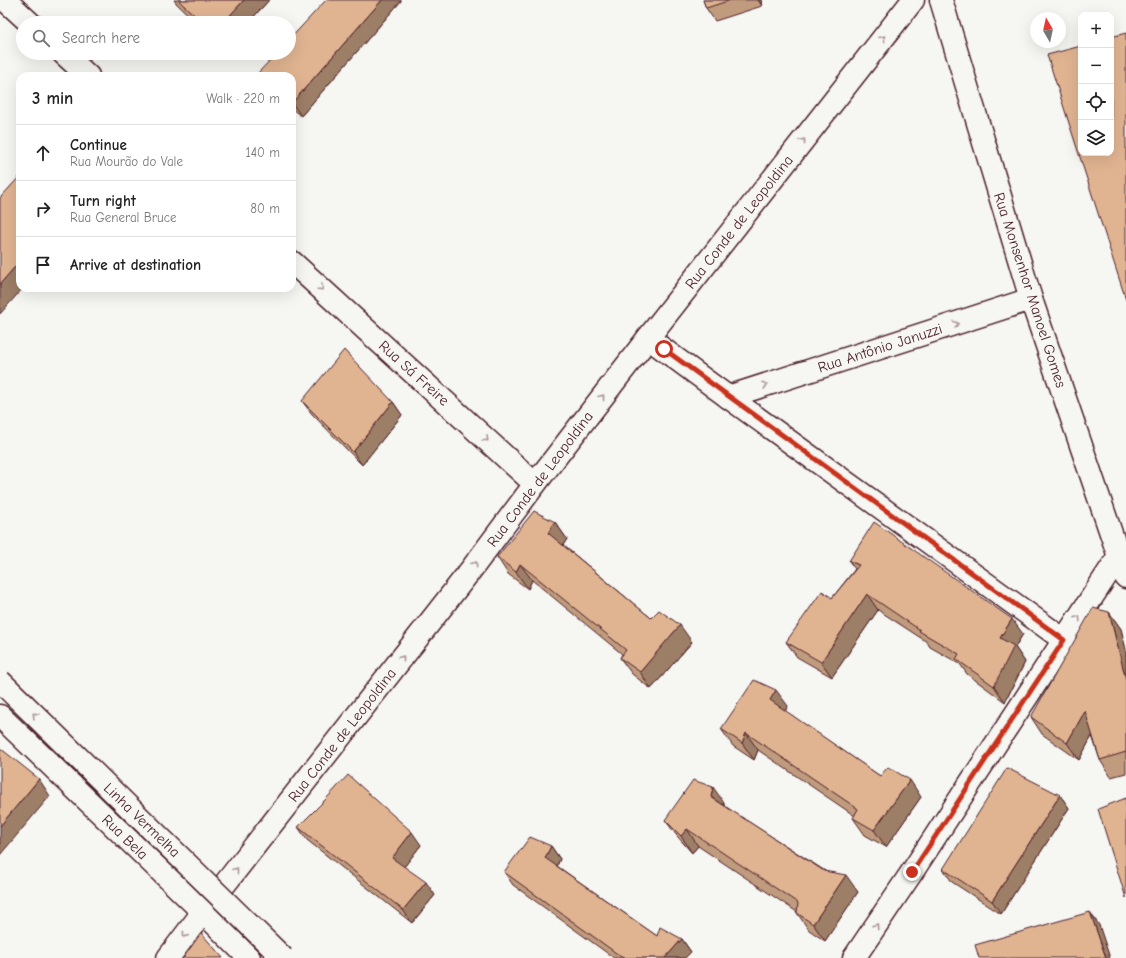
<!DOCTYPE html>
<html lang="en">
<head>
<meta charset="utf-8">
<style>
	:root { --surface:#fff; --page:#f6f6f6; --text:#222; --muted:#767676; --line:#e0e0e0 }
	body { margin:0; font-family:"Comic Neue",sans-serif; background:var(--page); color:var(--text) }
	.controls { position:absolute; right:12px; top:12px; display:grid; overflow:hidden; border-radius:8px; box-shadow:0 4px 16px #0002 }
	.controls button { width:36px; height:36px; display:grid; place-items:center; padding:0; border:0; border-bottom:1px solid var(--line); background:var(--surface); color:var(--text); font:20px sans-serif }
	.compass { position:absolute; left:1030px; top:12px; width:36px; height:36px; border-radius:50%; background:var(--surface); box-shadow:0 4px 16px #0002; rotate:351deg }
	.stop { position:absolute; width:12px; height:12px; margin:-9px; border:3px solid #c8321e; border-radius:50%; background:#fff }
	.stop.end { background:#c8321e; border-color:#fff; box-shadow:0 1px 4px #0008 }
	.list { margin:0; padding:0; list-style:none }
	h2 { display:flex; justify-content:space-between; align-items:center; height:52px; margin:0; padding:0 16px; font-size:17px }
	h2 small { font-size:13px; font-weight:400; color:var(--muted) }
	.list li { display:grid; grid-template-columns:26px 1fr auto; gap:12px; align-items:center; box-sizing:border-box; height:56px; padding:0 16px; border-top:1px solid var(--line) }
	.list b { display:block; font-size:15px; white-space:nowrap }
	.list p { margin:0; font-size:13px; white-space:nowrap; color:var(--muted) }
	.list em { font-size:13px; font-style:normal; color:var(--muted) }
	.icon { flex:none; width:22px; height:22px; fill:none; stroke:currentColor; stroke-width:2; stroke-linecap:round; stroke-linejoin:round }
	.map { position:relative; flex:none; width:1126px; height:958px; overflow:hidden }
	.search { position:absolute; background:var(--surface); box-shadow:0 4px 16px #0002; left:16px; top:16px; width:280px; height:44px; display:flex; align-items:center; gap:10px; box-sizing:border-box; padding:0 14px; border-radius:22px; color:var(--muted); font-size:15px }
	.panel { position:absolute; background:var(--surface); box-shadow:0 4px 16px #0002; left:16px; top:72px; width:280px; height:220px; border-radius:12px }
	.map>svg:first-child { display:block }
	.lines { fill:none; stroke-linecap:round; stroke-linejoin:round }
	.street-casing { stroke:#4a1f2b; stroke-width:25 }
	.secondary-casing { stroke:#4a1f2b; stroke-width:25 }
	.street { stroke:#f6f6f2; stroke-width:22 }
	.secondary { stroke:#f6f6f2; stroke-width:22 }
	.highway-bridge-casing { stroke:#4a1f2b; stroke-width:25; stroke-linecap:butt }
	.highway-bridge { stroke:#f6f6f2; stroke-width:22 }
	.wall { fill:#c19b7d; stroke:#4a1f2b }
	.shaded-wall { fill:#9d7e66; stroke:#4a1f2b }
	.building { fill:#e0b491; stroke:#4a1f2b }
	.oneway { stroke:#a99598 }
	.route { stroke:#c8321e; stroke-width:5 }
	.labels { text-anchor:middle; dominant-baseline:central; stroke-width:3; stroke-linejoin:round; paint-order:stroke }
	.street-label { font-size:15px; fill:#4a1f2b; stroke:#f6f6f2 }
</style>
</head>
<body>
<div class="map">
<svg width="1126" height="958" viewBox="0 0 1126 958">
	<rect width="100%" height="100%" fill="#f6f6f2"/>
	<filter id="ink" filterUnits="userSpaceOnUse"><feTurbulence type="fractalNoise" baseFrequency=".025" numOctaves="2"/><feDisplacementMap in="SourceGraphic" scale="8" xChannelSelector="R" yChannelSelector="G"/><feConvolveMatrix kernelMatrix="1 2 1 2 8 2 1 2 1" color-interpolation-filters="sRGB"/></filter>
	<g filter="url(#ink)">
		<g class="lines">
			<g class="street-casing">
				<g id="street">
					<polyline points="648,338 728,397 1064,640"/>
					<polyline points="728,397 1031,299"/>
					<polyline points="168,958 203,912 470,571 535,484"/>
					<polyline points="854,958 912,872 1119,556"/>
				</g>
			</g>
			<g class="secondary-casing">
				<g id="secondary">
					<polyline points="5,0 30,23"/>
					<polyline points="941,0 1031,299 1126,577"/>
					<polyline points="63,53 88,76"/>
					<polyline points="292,262 535,484 648,338 913,0"/>
					<polyline points="0,716 203,912 249,958"/>
				</g>
			</g>
			<use href="#street" class="street"/>
			<use href="#secondary" class="secondary"/>
			<g class="highway-bridge-casing">
				<polyline id="highway-bridge" points="0,681 283,958"/>
			</g>
			<use href="#highway-bridge" class="highway-bridge"/>
		</g>
		<g class="wall">
			<polygon points="174,0 269,0 248,23 197,23 177,4"/>
			<polygon points="703,0 761,0 762,6 715,21 706,8"/>
			<polygon points="401,1 301,116 292,109 292,76 257,76 256,75"/>
			<polygon points="302,401 393,402 402,415 362,465 312,414"/>
			<polygon points="555,522 567,539 563,545 651,618 692,642 651,689 632,674 620,658 622,654 532,580 528,589 508,574 497,557"/>
			<polygon points="849,561 1023,634 1015,647 1025,662 1005,702 967,674 960,664 930,647 927,642 878,610 832,677 797,657 786,642 832,598 855,569"/>
			<polygon points="1109,612 1121,629 1126,650 1126,773 1111,777 1100,760 1092,736 1079,760 1042,734 1031,717"/>
			<polygon points="788,706 785,711 880,776 921,797 886,847 865,835 853,818 855,816 758,750 754,760 733,746 721,729"/>
			<polygon points="1060,795 1069,808 1001,914 952,882 943,869"/>
			<polygon points="724,803 724,806 858,892 825,941 809,930 797,913 797,912 698,846 692,853 677,836 665,820"/>
			<polygon points="298,827 421,845 404,867 435,895 412,923 307,840"/>
			<polygon points="551,846 560,859 557,866 657,936 682,939 691,952 685,958 614,958 513,885 504,872"/>
		</g>
		<g class="shaded-wall">
			<polygon points="244,0 269,0 248,23 223,23"/>
			<polygon points="382,0 401,0 401,1 301,116 292,103"/>
			<polygon points="758,0 761,0 762,6"/>
			<polygon points="20,261 20,288 23,288 0,314 0,284"/>
			<polygon points="393,402 402,415 362,465 353,452"/>
			<polygon points="555,522 567,539 560,550 548,533"/>
			<polygon points="520,564 532,580 528,589 516,572"/>
			<polygon points="867,594 878,610 832,677 821,662"/>
			<polygon points="1109,612 1121,629 1126,650 1126,680"/>
			<polygon points="1012,619 1023,634 1015,647 1025,662 1005,702 994,686 1000,638"/>
			<polygon points="680,625 692,642 651,689 640,672"/>
			<polygon points="776,690 788,706 782,717 770,700"/>
			<polygon points="1085,711 1097,727 1079,760 1067,743"/>
			<polygon points="746,733 758,750 754,760 742,743"/>
			<polygon points="39,779 50,796 0,855 0,826"/>
			<polygon points="910,780 921,797 886,847 874,830"/>
			<polygon points="713,787 724,803 722,814 711,797"/>
			<polygon points="1060,795 1069,808 1001,914 992,901"/>
			<polygon points="687,829 698,846 692,853 681,836"/>
			<polygon points="412,832 421,845 401,871 392,858"/>
			<polygon points="551,846 560,859 554,871 545,858"/>
			<polygon points="846,875 858,892 825,941 813,924"/>
			<polygon points="426,882 435,895 412,923 403,910"/>
			<polygon points="1090,912 1099,925 1110,958 1106,958"/>
			<polygon points="682,939 691,952 685,958 665,958"/>
		</g>
		<g class="building">
			<polygon points="178,0 244,0 223,23 203,23"/>
			<polygon points="326,0 382,0 292,103 292,76 258,76 256,75 277,53 289,53 289,40"/>
			<polygon points="703,0 731,0 706,8"/>
			<polygon points="1126,33 1126,300 1047,55 1081,46 1081,153 1111,153 1111,37"/>
			<polygon points="20,176 20,261 0,284 0,198"/>
			<polygon points="344,350 393,402 353,452 302,401"/>
			<polygon points="534,511 555,522 548,533 651,618 659,610 680,625 640,672 620,658 626,650 520,564 516,572 497,557"/>
			<polygon points="874,522 1012,619 1000,638 1014,646 994,686 956,659 959,654 919,631 920,630 867,594 821,662 786,642 822,591 832,598 859,565 849,561"/>
			<polygon points="1093,608 1109,612 1126,680 1126,752 1100,760 1085,711 1067,743 1031,717"/>
			<polygon points="754,680 776,690 770,700 880,776 888,767 910,780 874,830 853,818 858,809 746,733 742,743 721,729"/>
			<polygon points="0,748 39,779 0,826"/>
			<polygon points="1007,768 1060,795 992,901 943,869"/>
			<polygon points="348,775 412,832 392,858 426,882 403,910 298,827 326,799"/>
			<polygon points="693,780 713,787 711,797 824,871 846,875 813,924 797,913 798,903 687,829 681,836 665,820"/>
			<polygon points="1126,798 1126,898 1098,809"/>
			<polygon points="530,837 551,846 545,858 657,936 660,927 682,939 665,958 623,958 504,872"/>
			<polygon points="1090,912 1106,958 979,958 975,945"/>
			<polygon points="201,933 223,958 183,958"/>
		</g>
		<defs><path id="oneway-chevron" d="M-2-3.5L2.5 0L-2 3.5" fill="none" stroke-width="1.6" stroke-linecap="round" stroke-linejoin="round"/></defs>
		<g class="oneway">
			<use href="#oneway-chevron" transform="translate(883 38) rotate(-52)"/>
			<use href="#oneway-chevron" transform="translate(803 141) rotate(-52)"/>
			<use href="#oneway-chevron" transform="translate(321 288) rotate(42)"/>
			<use href="#oneway-chevron" transform="translate(956 324) rotate(-18)"/>
			<use href="#oneway-chevron" transform="translate(765 385) rotate(-18)"/>
			<use href="#oneway-chevron" transform="translate(602 397) rotate(-52)"/>
			<use href="#oneway-chevron" transform="translate(486 439) rotate(42)"/>
			<use href="#oneway-chevron" transform="translate(475 564) rotate(-53)"/>
			<use href="#oneway-chevron" transform="translate(1078 618) rotate(-57)"/>
			<use href="#oneway-chevron" transform="translate(402 658) rotate(-52)"/>
			<use href="#oneway-chevron" transform="translate(35 715) rotate(-136)"/>
			<use href="#oneway-chevron" transform="translate(236 870) rotate(-52)"/>
			<use href="#oneway-chevron" transform="translate(876 926) rotate(-56)"/>
			<use href="#oneway-chevron" transform="translate(185 935) rotate(127)"/>
		</g>
	</g>
	<g class="lines" filter="url(#ink)">
		<polyline class="route" points="664,349 1064,640 912,872"/>
	</g>
	<g class="labels">
		<g class="street-label">
			<text transform="translate(739 222) rotate(-52)">Rua Conde de Leopoldina</text>
			<text transform="translate(1030 290) rotate(72)">Rua Monsenhor Manoel Gomes</text>
			<text transform="translate(880 348) rotate(-18)">Rua Antônio Januzzi</text>
			<text transform="translate(414 373) rotate(42)">Rua Sá Freire</text>
			<text transform="translate(540 479) rotate(-53)">Rua Conde de Leopoldina</text>
			<text transform="translate(342 735) rotate(-52)">Rua Conde de Leopoldina</text>
			<text transform="translate(142 820) rotate(44)">Linha Vermelha</text>
			<text transform="translate(125 837) rotate(44)">Rua Bela</text>
		</g>
	</g>
</svg>
<div class="controls">
<button>+</button>
<button>−</button>
<button><svg class="icon" aria-label="locate" viewBox="0 0 24 24"><circle cx="12" cy="12" r="6"/><path d="M12 2v4M12 18v4M2 12h4M18 12h4"/></svg></button>
<button><svg class="icon" aria-label="layers" viewBox="0 0 24 24"><path d="M12 4l9 5-9 5-9-5zM3 14l9 5 9-5"/></svg></button>
</div>
<svg class="compass" viewBox="-18 -18 36 36"><path d="M0-13l5 13h-10z" fill="#e53935"/><path d="M0 13l5-13h-10z" fill="#767676"/></svg>
<div class="stop" style="left:664px;top:349px"></div>
<div class="stop end" style="left:912px;top:872px"></div>
<div class="search"><svg class="icon" aria-label="search" viewBox="0 0 24 24"><circle cx="10" cy="10" r="6"/><path d="M15 15l6 6"/></svg>Search here</div>
<section class="panel">
<h2>3 min<small>Walk · 220 m</small></h2>
<ul class="list">
<li><svg class="icon" aria-label="ahead" viewBox="0 0 24 24"><path d="M12 20V5M6 11l6-6 6 6"/></svg><div><b>Continue</b><p>Rua Mourão do Vale</p></div><em>140 m</em></li>
<li><svg class="icon" aria-label="right" viewBox="0 0 24 24"><path d="M7 20v-9h11M14 6l5 5-5 5"/></svg><div><b>Turn right</b><p>Rua General Bruce</p></div><em>80 m</em></li>
<li><svg class="icon" aria-label="arrive" viewBox="0 0 24 24"><path d="M6 21V4h12l-3 4 3 4H6"/></svg><div><b>Arrive at destination</b></div></li>
</ul>
</section>
</div>
</body>
</html>
